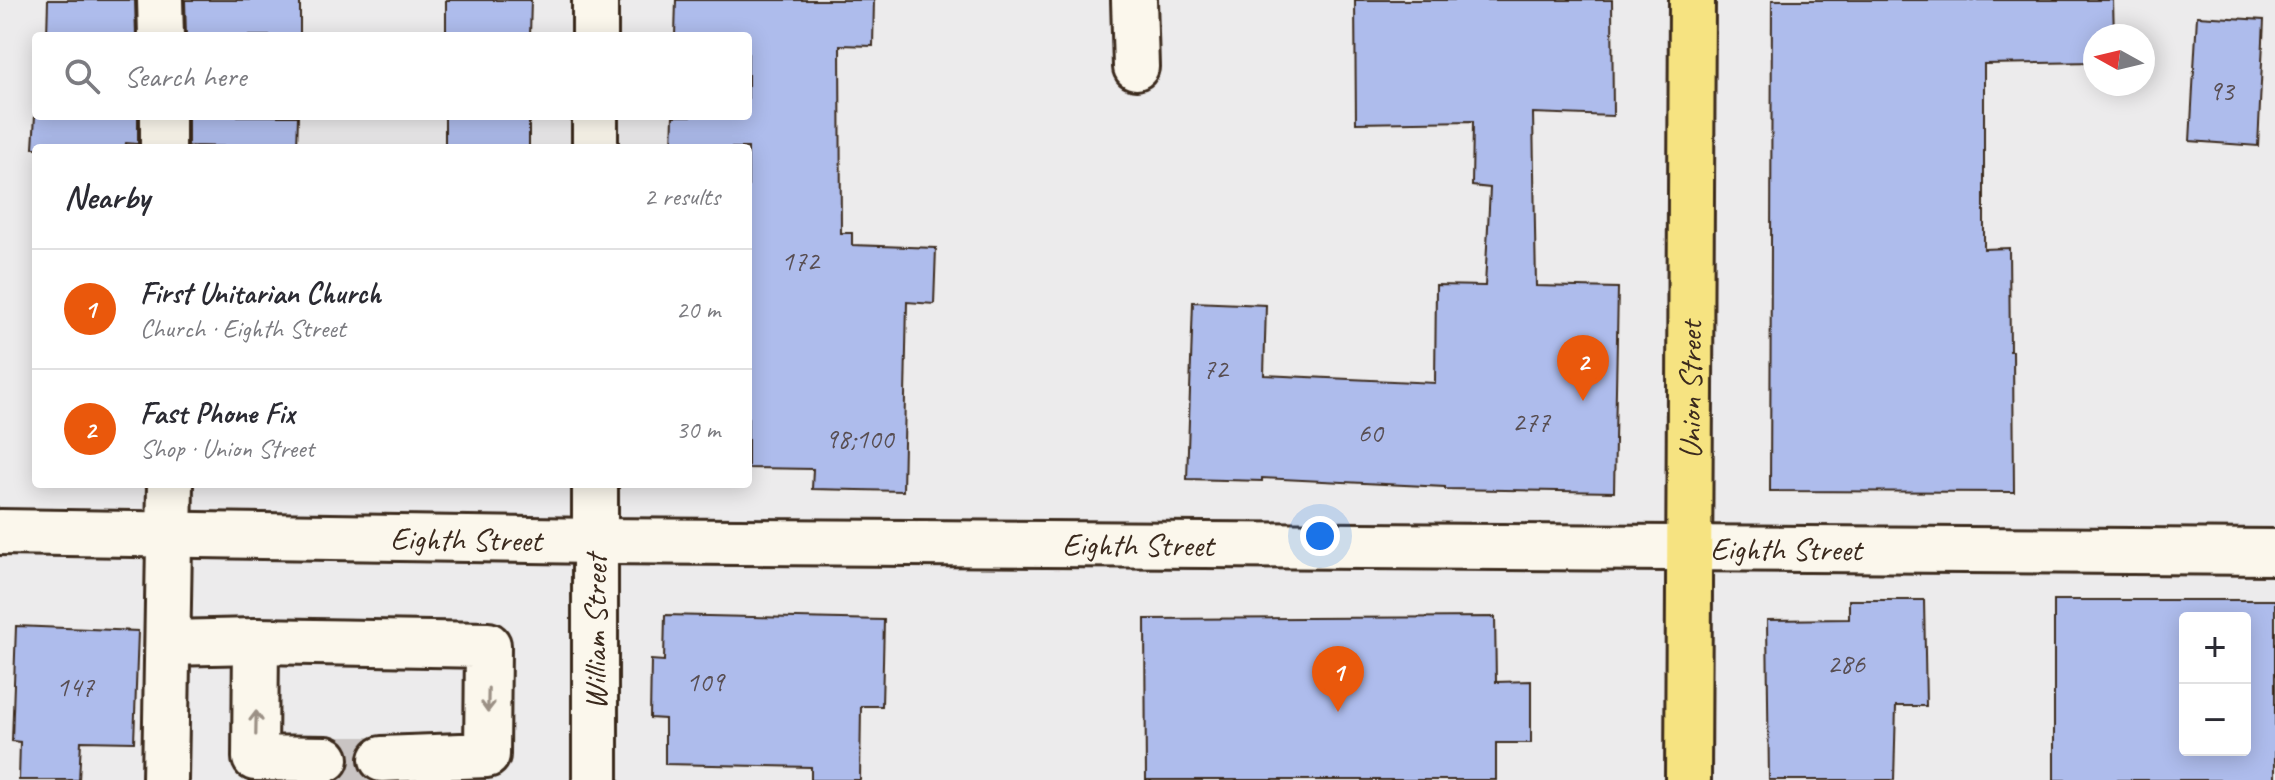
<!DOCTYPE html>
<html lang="en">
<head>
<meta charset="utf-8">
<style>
	:root { --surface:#fff; --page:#f2f2f3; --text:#2b2b33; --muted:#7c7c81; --line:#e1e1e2; --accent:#ea580c }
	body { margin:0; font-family:Caveat,sans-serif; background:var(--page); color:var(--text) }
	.controls { position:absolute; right:24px; bottom:24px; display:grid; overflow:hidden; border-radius:8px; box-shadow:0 4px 20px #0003 }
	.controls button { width:72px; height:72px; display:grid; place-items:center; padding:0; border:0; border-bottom:2px solid var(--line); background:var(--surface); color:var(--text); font:40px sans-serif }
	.compass { position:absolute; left:2083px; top:24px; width:72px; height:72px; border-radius:50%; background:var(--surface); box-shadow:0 4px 20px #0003; rotate:278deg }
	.you { position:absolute; left:1320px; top:536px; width:28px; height:28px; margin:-20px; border:6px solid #fff; border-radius:50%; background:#1a73e8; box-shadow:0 0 0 12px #1a73e833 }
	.badge { display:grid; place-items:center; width:52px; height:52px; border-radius:50%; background:var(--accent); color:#fff; font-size:26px; font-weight:700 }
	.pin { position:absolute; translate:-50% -66px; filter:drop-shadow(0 2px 4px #0008) }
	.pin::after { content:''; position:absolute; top:42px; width:28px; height:24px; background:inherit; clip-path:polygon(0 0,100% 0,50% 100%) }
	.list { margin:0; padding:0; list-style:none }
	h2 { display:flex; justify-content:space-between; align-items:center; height:104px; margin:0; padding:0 32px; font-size:34px }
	h2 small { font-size:26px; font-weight:400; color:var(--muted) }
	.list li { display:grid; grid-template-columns:52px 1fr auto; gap:24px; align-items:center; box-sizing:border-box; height:120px; padding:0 32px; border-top:2px solid var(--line) }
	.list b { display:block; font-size:30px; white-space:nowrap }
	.list p { margin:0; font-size:26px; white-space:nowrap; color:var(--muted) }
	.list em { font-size:26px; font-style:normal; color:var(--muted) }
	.icon { flex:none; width:44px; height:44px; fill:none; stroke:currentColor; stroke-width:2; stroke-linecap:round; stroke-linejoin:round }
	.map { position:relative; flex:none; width:2275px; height:780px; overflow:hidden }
	.search { position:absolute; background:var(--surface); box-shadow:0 4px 20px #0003; left:32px; top:32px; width:720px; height:88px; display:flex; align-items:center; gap:20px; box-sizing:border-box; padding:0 28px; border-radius:8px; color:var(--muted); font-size:30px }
	.panel { position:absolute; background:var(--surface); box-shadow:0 4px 20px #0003; left:32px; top:144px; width:720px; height:344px; border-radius:8px }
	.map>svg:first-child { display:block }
	.building { fill:#aebcec; stroke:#3b2a1e; stroke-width:2; fill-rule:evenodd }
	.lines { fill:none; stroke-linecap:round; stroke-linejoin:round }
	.minor-tunnel { stroke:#c9c4c3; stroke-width:44; stroke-dasharray:44 22; stroke-linecap:butt }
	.minor-casing { stroke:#3b2a1e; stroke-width:50 }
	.major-casing { stroke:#3b2a1e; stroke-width:50 }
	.minor { stroke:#fbf7ec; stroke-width:44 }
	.major { stroke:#f6e381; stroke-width:44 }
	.oneway { stroke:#9b9085 }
	.labels { text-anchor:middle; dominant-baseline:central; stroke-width:6; stroke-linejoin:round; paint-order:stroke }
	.number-label { font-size:28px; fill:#584e52 }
	.street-label { font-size:32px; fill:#3b2a1e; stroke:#fbf7ec }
</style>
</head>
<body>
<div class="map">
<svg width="2275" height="780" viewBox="0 0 2275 780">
	<rect width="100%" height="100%" fill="#ecebec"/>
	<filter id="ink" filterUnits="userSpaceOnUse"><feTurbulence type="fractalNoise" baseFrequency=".0125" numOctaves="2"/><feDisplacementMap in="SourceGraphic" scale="16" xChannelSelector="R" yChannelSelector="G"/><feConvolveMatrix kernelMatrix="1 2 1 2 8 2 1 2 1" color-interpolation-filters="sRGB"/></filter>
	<g filter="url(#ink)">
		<g class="building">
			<polygon points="48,0 135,0 136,36 47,36"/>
			<polygon points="185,0 300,0 300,36 186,36"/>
			<polygon points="446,0 531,0 530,36 446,36"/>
			<polygon points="676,0 874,0 873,46 840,45 841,233 852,233 852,245 936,248 934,304 907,302 903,491 812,489 813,469 748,468 748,148 672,148 673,116 748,116 748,36 675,36"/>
			<polygon points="1355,0 1612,0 1613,116 1533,113 1536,286 1618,288 1614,492 1445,489 1445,487 1262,478 1262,481 1187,479 1193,302 1266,305 1264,375 1435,383 1436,285 1485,286 1490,188 1472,186 1473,121 1356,123"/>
			<polygon points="1772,0 2113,0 2114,36 2095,36 2095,62 1984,64 1984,249 2009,248 2010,351 2013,351 2014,492 1770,491"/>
			<polygon points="2197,16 2264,20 2258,146 2190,141"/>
			<polygon points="36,99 36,116 138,116 138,144 126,143 125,148 33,148"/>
			<polygon points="188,116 298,116 297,148 188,146"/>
			<rect x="445" y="116" width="84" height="32"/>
			<polygon points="1849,600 1924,600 1926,706 1896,706 1894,780 1769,780 1767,620 1849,619"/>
			<path d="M2054 600H2275V780H2054ZM2185 618H2245V750H2185Z"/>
			<polygon points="665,615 884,620 882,706 861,706 860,780 811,780 811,767 665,764 665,719 650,718 651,660 664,661"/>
			<polygon points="1495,617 1496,682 1531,681 1531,743 1496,743 1496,780 1146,780 1145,619"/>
			<polygon points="16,626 138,631 134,742 81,741 79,780 19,780 20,742 12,741"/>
		</g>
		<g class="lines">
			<polyline class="minor-tunnel" points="326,759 382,759"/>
			<g class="minor-casing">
				<g id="minor">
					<polyline points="160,0 161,36"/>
					<polyline points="595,0 595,36"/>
					<polyline points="1134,0 1136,67"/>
					<polyline points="163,116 163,148"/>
					<polyline points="595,116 595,148"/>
					<polyline points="595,484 595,780"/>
					<path id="s1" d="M0 532 595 541 2275 552"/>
					<polyline points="256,641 255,758 326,759"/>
					<polyline points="168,643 256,641 488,645 487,755 382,759"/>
					<polyline points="165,780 170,484"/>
				</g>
			</g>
			<g class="major-casing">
				<g id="major">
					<path id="s2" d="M1688 780 1692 0"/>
				</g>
			</g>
			<use href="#minor" class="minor"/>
			<use href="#major" class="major"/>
		</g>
		<defs><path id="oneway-shaft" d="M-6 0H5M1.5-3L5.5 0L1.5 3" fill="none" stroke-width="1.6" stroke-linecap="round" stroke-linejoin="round" transform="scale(2)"/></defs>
		<g class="oneway">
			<use href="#oneway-shaft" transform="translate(488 700) rotate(91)"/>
			<use href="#oneway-shaft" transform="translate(256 723) rotate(-89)"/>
		</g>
	</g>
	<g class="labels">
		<g class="number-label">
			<text x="2221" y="90">93</text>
			<text x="800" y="260">172</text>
			<text x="1215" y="368">72</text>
			<text x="1531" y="421">277</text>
			<text x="1370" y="432">60</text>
			<text x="859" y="438">98;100</text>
			<text x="1846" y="663">286</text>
			<text x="705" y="681">109</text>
			<text x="75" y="686">147</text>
		</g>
		<g class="street-label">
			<text stroke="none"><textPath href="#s2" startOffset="390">Union Street</textPath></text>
			<text stroke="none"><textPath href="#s1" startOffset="466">Eighth Street</textPath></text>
			<text stroke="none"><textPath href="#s1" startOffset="1138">Eighth Street</textPath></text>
			<text stroke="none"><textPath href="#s1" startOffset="1786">Eighth Street</textPath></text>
			<text transform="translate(595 632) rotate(-90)">William Street</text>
		</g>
	</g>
</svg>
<div class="controls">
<button>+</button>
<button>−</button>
</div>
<svg class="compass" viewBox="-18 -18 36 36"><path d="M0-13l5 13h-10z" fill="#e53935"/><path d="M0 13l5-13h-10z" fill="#7c7c81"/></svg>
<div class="you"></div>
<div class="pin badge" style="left:1338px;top:712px">1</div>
<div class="pin badge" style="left:1583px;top:401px">2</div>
<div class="search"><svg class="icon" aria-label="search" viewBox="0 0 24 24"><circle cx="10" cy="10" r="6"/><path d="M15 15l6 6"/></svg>Search here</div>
<section class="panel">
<h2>Nearby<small>2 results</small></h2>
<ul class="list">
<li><span class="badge">1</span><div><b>First Unitarian Church</b><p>Church · Eighth Street</p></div><em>20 m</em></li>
<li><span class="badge">2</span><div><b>Fast Phone Fix</b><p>Shop · Union Street</p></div><em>30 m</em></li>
</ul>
</section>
</div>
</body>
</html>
